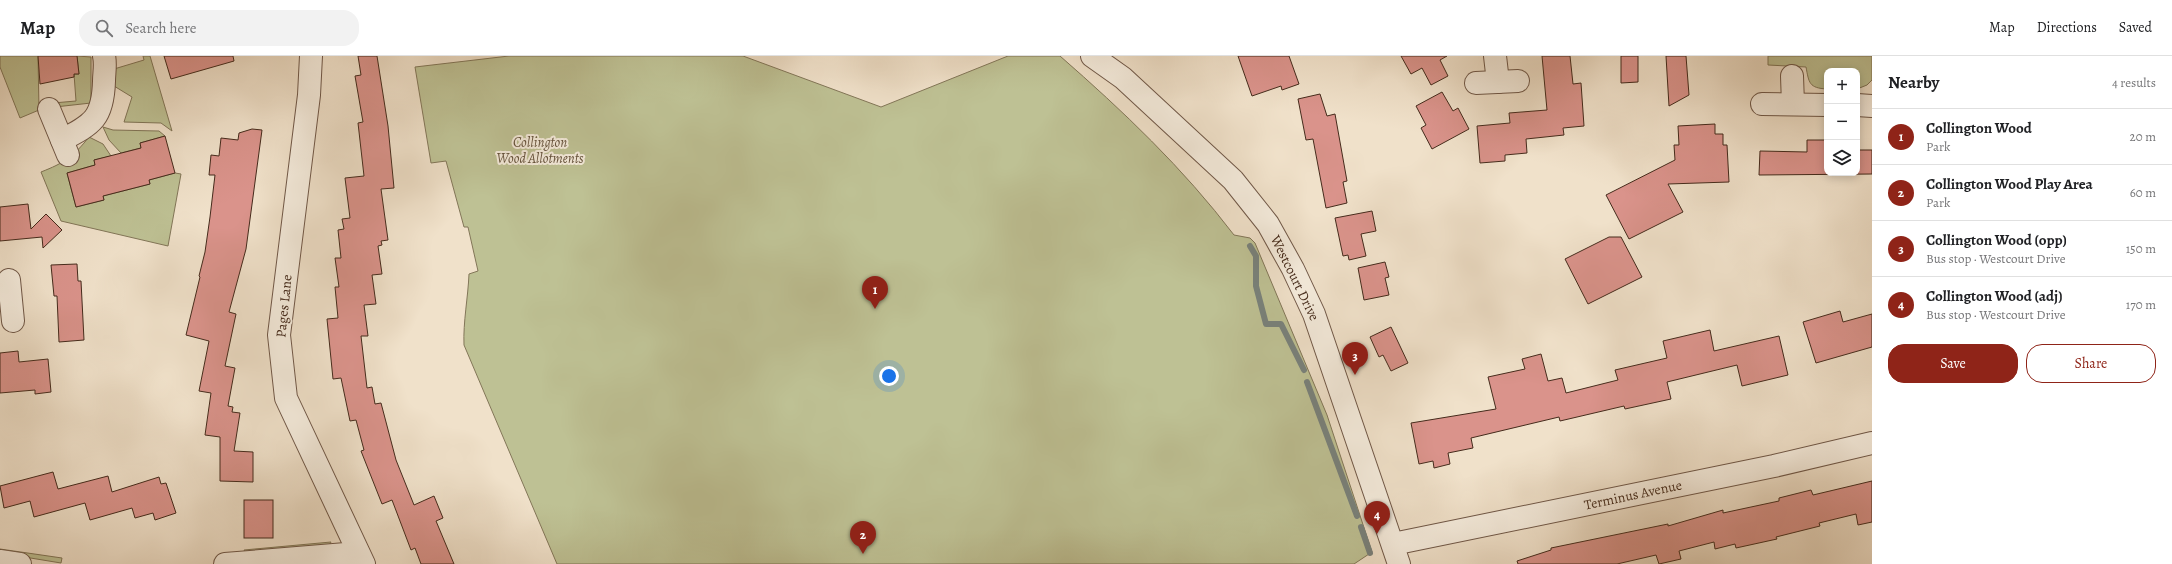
<!DOCTYPE html>
<html lang="en">
<head>
<meta charset="utf-8">
<style>
	:root { --surface:#fff; --page:#f2f2f2; --text:#202124; --muted:#757577; --line:#e0e0e0; --accent:#8f2418 }
	body { margin:0; font-family:Alegreya,serif; background:var(--page); color:var(--text) }
	.controls { position:absolute; right:12px; top:12px; display:grid; overflow:hidden; border-radius:8px; box-shadow:0 2px 10px #0003 }
	.controls button { width:36px; height:36px; display:grid; place-items:center; padding:0; border:0; border-bottom:1px solid var(--line); background:var(--surface); color:var(--text); font:20px sans-serif }
	.you { position:absolute; left:889px; top:320px; width:14px; height:14px; margin:-10px; border:3px solid #fff; border-radius:50%; background:#1a73e8; box-shadow:0 0 0 6px #1a73e833 }
	.badge { display:grid; place-items:center; width:26px; height:26px; border-radius:50%; background:var(--accent); color:#fff; font-size:13px; font-weight:700 }
	.pin { position:absolute; translate:-50% -33px; filter:drop-shadow(0 1px 2px #0008) }
	.pin::after { content:''; position:absolute; top:21px; width:14px; height:12px; background:inherit; clip-path:polygon(0 0,100% 0,50% 100%) }
	.list { margin:0; padding:0; list-style:none }
	h2 { display:flex; justify-content:space-between; align-items:center; height:52px; margin:0; padding:0 16px; font-size:17px }
	h2 small { font-size:13px; font-weight:400; color:var(--muted) }
	.list li { display:grid; grid-template-columns:26px 1fr auto; gap:12px; align-items:center; box-sizing:border-box; height:56px; padding:0 16px; border-top:1px solid var(--line) }
	.list b { display:block; font-size:15px; white-space:nowrap }
	.list p { margin:0; font-size:13px; white-space:nowrap; color:var(--muted) }
	.list em { font-size:13px; font-style:normal; color:var(--muted) }
	.actions { display:flex; gap:8px; padding:12px 16px }
	.actions a { flex:1; padding:9px 0; border:1px solid var(--accent); border-radius:16px; text-align:center; font-size:14px; color:var(--accent) }
	.actions .main { background:var(--accent); color:#fff }
	.icon { flex:none; width:22px; height:22px; fill:none; stroke:currentColor; stroke-width:2; stroke-linecap:round; stroke-linejoin:round }
	.map { position:relative; flex:none; width:1872px; height:508px; overflow:hidden }
	header { display:flex; align-items:center; gap:24px; box-sizing:border-box; height:56px; padding:0 20px; background:var(--surface); border-bottom:1px solid var(--line) }
	header strong { font-size:19px }
	nav { display:flex; gap:22px; margin-inline-start:auto; font-size:14px }
	.search { width:280px; height:36px; background:var(--page); display:flex; align-items:center; gap:10px; box-sizing:border-box; padding:0 14px; border-radius:16px; color:var(--muted); font-size:15px }
	main { display:flex }
	aside { flex:1; background:var(--surface) }
	.map>svg:first-child { display:block }
	.green { fill:#bec194; stroke:#827658 }
	.lines { fill:none; stroke-linecap:round; stroke-linejoin:round }
	.stream { stroke:#79827c; stroke-width:6 }
	.building { fill:#da938b; stroke:#452b1c }
	.minor-casing { stroke:#705848; stroke-width:24 }
	.minor { stroke:#f5ecdd; stroke-width:22 }
	.labels { text-anchor:middle; dominant-baseline:central; stroke-width:4; stroke-linejoin:round; paint-order:stroke }
	.park-label { font-size:14px; font-style:italic; fill:#63503a; stroke:#f5ecdd }
	.street-label { font-size:14px; fill:#452b1c; stroke:#f5ecdd }
</style>
</head>
<body>
<header>
<strong>Map</strong>
<div class="search"><svg class="icon" aria-label="search" viewBox="0 0 24 24"><circle cx="10" cy="10" r="6"/><path d="M15 15l6 6"/></svg>Search here</div>
<nav><a>Map</a><a>Directions</a><a>Saved</a></nav>
</header>
<main>
<div class="map">
<svg width="1872" height="508" viewBox="0 0 1872 508">
	<rect width="100%" height="100%" fill="#f0e1ca"/>
	<filter id="stains"><feTurbulence type="fractalNoise" baseFrequency=".005" numOctaves="4"/><feColorMatrix values="0 0 0 0 .2 0 0 0 0 .09 0 0 0 0 .02 0 0 0 .5 -.17"/></filter>
	<radialGradient id="worn" r=".72"><stop offset=".6" stop-color="#630" stop-opacity="0"/><stop offset="1" stop-color="#630" stop-opacity=".3"/></radialGradient>
	<g class="green">
		<polygon points="0,0 38,0 39,54 20,62 0,11"/>
		<polygon points="77,0 91,1 91,47 55,51 53,47 76,45 74,18 79,18"/>
		<polygon points="143,0 150,0 172,75 161,67 124,66 132,41 114,30 114,13 144,4"/>
		<path d="M509 0H743L881 51 1008 0H1060C1123 55 1183 112 1234 179L1250 182 1255 187 1327 359 1372 496 1354 508H557L464 289C463 266 468 242 469 218L478 215 468 171H464L446 105 431 107 415 11Z"/>
		<path d="M1768 0H1872V24L1867 29 1857 33V15H1827V33C1809 32 1809 27 1806 11L1768 9Z"/>
		<polygon points="103,71 113,74 159,75 165,80 140,87 141,92 121,97 109,84"/>
		<path d="M89 81 103 88 111 100 94 104 95 109 67 117 76 151 104 144 103 140 150 128 149 124 175 117 181 118 168 190 61 165 41 116C64 107 73 101 89 81Z"/>
		<polygon points="331,486 329,490 246,498 244,494"/>
		<polygon points="0,493 62,502 61,507 0,497"/>
	</g>
	<g class="lines">
		<g class="stream">
			<polyline points="1250,190 1256,200 1256,230 1266,268 1281,268 1304,314"/>
			<polyline points="1307,326 1357,460"/>
			<polyline points="1361,471 1370,497"/>
		</g>
	</g>
	<g class="building">
		<polygon points="38,0 77,0 79,18 74,18 74,21 40,28"/>
		<polygon points="164,0 233,0 234,5 171,23"/>
		<polygon points="358,0 377,0 388,70 394,132 381,133 388,184 381,185 382,189 378,190 382,218 372,219 376,248 364,249 368,280 361,280 367,332 372,331 375,348 381,347 396,404 414,449 434,440 443,462 436,465 454,508 421,508 415,492 411,494 392,444 382,448 361,395 364,394 356,364 350,365 341,322 333,323 327,263 338,262 335,231 339,231 335,202 341,202 338,174 344,173 342,163 350,162 345,122 364,120 358,67 363,66 355,20 361,19"/>
		<polygon points="1238,0 1289,0 1299,28 1282,34 1281,30 1252,40"/>
		<polygon points="1401,0 1447,0 1440,4 1448,20 1431,29 1422,12 1411,18"/>
		<polygon points="1542,0 1570,0 1573,28 1581,27 1584,70 1563,72 1564,79 1526,83 1527,97 1505,99 1505,105 1480,107 1477,70 1510,67 1509,57 1547,54"/>
		<polygon points="1621,0 1638,0 1638,26 1621,27"/>
		<polygon points="1666,0 1686,0 1689,39 1669,50"/>
		<polygon points="1442,36 1453,55 1458,52 1469,73 1432,93 1421,72 1426,69 1416,50"/>
		<polygon points="1320,38 1327,60 1335,58 1347,125 1343,126 1347,147 1326,152 1313,83 1306,84 1298,43"/>
		<polygon points="1715,68 1715,78 1723,78 1723,89 1727,89 1729,126 1668,128 1683,156 1629,183 1606,139 1675,104 1674,89 1679,89 1678,70"/>
		<polygon points="252,73 262,74 246,193 229,256 236,258 225,310 235,312 228,350 233,351 232,356 240,357 234,395 253,396 253,426 220,425 220,381 205,379 211,337 199,335 209,285 186,279 200,221 199,220 205,196 210,161 215,119 209,119 211,99 219,100 221,82 238,84 239,77"/>
		<polygon points="165,80 175,117 149,124 150,128 103,140 104,144 76,151 67,117 95,109 94,104 141,92 140,87"/>
		<polygon points="1807,84 1827,84 1827,117 1857,117 1857,94 1872,94 1872,118 1759,119 1760,95 1807,96"/>
		<polygon points="28,148 31,173 46,158 62,174 43,192 42,181 0,185 0,151"/>
		<polygon points="1372,155 1376,175 1361,178 1366,200 1349,204 1348,199 1343,200 1335,162"/>
		<polygon points="1609,181 1621,181 1642,221 1588,248 1565,203"/>
		<polygon points="1385,206 1389,221 1385,222 1389,239 1364,244 1358,212"/>
		<polygon points="77,208 78,225 81,225 84,284 59,286 57,240 54,240 51,209"/>
		<polygon points="1840,255 1843,266 1872,258 1872,291 1816,307 1803,266"/>
		<polygon points="1391,271 1408,307 1391,315 1383,299 1379,301 1370,281"/>
		<polygon points="1710,274 1714,295 1779,280 1788,319 1742,330 1737,309 1667,326 1671,343 1625,353 1624,350 1560,365 1559,361 1471,382 1473,392 1448,397 1450,408 1434,412 1433,405 1419,408 1411,367 1496,353 1488,321 1525,313 1522,303 1541,298 1548,325 1562,322 1566,337 1618,324 1615,314 1667,302 1663,285"/>
		<polygon points="18,295 19,306 48,303 51,336 35,338 35,334 0,337 0,297"/>
		<polygon points="53,416 58,433 108,420 112,436 159,421 161,428 166,427 176,457 155,464 153,457 135,462 132,452 90,464 85,447 34,461 30,445 4,452 0,430"/>
		<polygon points="1872,425 1872,466 1858,469 1856,458 1819,467 1820,470 1776,481 1777,483 1736,492 1735,488 1715,493 1714,486 1679,495 1681,503 1659,508 1656,499 1617,508 1518,508 1517,505 1551,494 1551,492 1668,468 1668,470 1723,454 1723,457 1779,445 1779,442 1811,434 1813,439"/>
		<rect x="244" y="444" width="29" height="38"/>
	</g>
	<g class="lines">
		<g class="minor-casing">
			<g id="minor">
				<polyline points="311,0 309,39 279,279 286,342 364,508"/>
				<polyline points="1092,0 1123,22 1233,124 1268,168 1293,213 1314,258 1399,508"/>
				<polyline points="1495,0 1498,26"/>
				<polyline points="1792,20 1793,48"/>
				<polyline points="1476,27 1518,25"/>
				<polyline points="1762,48 1827,49"/>
				<polyline points="1857,49 1872,50"/>
				<polyline points="49,53 68,99"/>
				<path d="M62 84C93 68 103 62 104 25 104 17 106 8 104 0"/>
				<polyline points="9,224 13,265"/>
				<polyline points="1393,488 1774,410 1872,387"/>
				<polyline points="0,505 20,508"/>
				<polyline points="225,508 358,497"/>
			</g>
		</g>
		<use href="#minor" class="minor"/>
	</g>
	<g class="labels">
		<g class="park-label">
			<text x="540" y="86">Collington<tspan x="540" dy="16">Wood Allotments</tspan></text>
		</g>
		<g class="street-label">
			<text transform="translate(1295 222) rotate(64)">Westcourt Drive</text>
			<text transform="translate(284 250) rotate(-84)">Pages Lane</text>
			<text transform="translate(1633 439) rotate(-12)">Terminus Avenue</text>
		</g>
	</g>
	<rect width="100%" height="100%" filter="url(#stains)"/>
	<rect width="100%" height="100%" fill="url(#worn)"/>
</svg>
<div class="controls">
<button>+</button>
<button>−</button>
<button><svg class="icon" aria-label="layers" viewBox="0 0 24 24"><path d="M12 4l9 5-9 5-9-5zM3 14l9 5 9-5"/></svg></button>
</div>
<div class="you"></div>
<div class="pin badge" style="left:875px;top:253px">1</div>
<div class="pin badge" style="left:863px;top:498px">2</div>
<div class="pin badge" style="left:1355px;top:319px">3</div>
<div class="pin badge" style="left:1377px;top:478px">4</div>
</div>
<aside>
<h2>Nearby<small>4 results</small></h2>
<ul class="list">
<li><span class="badge">1</span><div><b>Collington Wood</b><p>Park</p></div><em>20 m</em></li>
<li><span class="badge">2</span><div><b>Collington Wood Play Area</b><p>Park</p></div><em>60 m</em></li>
<li><span class="badge">3</span><div><b>Collington Wood (opp)</b><p>Bus stop · Westcourt Drive</p></div><em>150 m</em></li>
<li><span class="badge">4</span><div><b>Collington Wood (adj)</b><p>Bus stop · Westcourt Drive</p></div><em>170 m</em></li>
</ul>
<div class="actions"><a class="main">Save</a><a>Share</a></div>
</aside>
</main>
</body>
</html>
